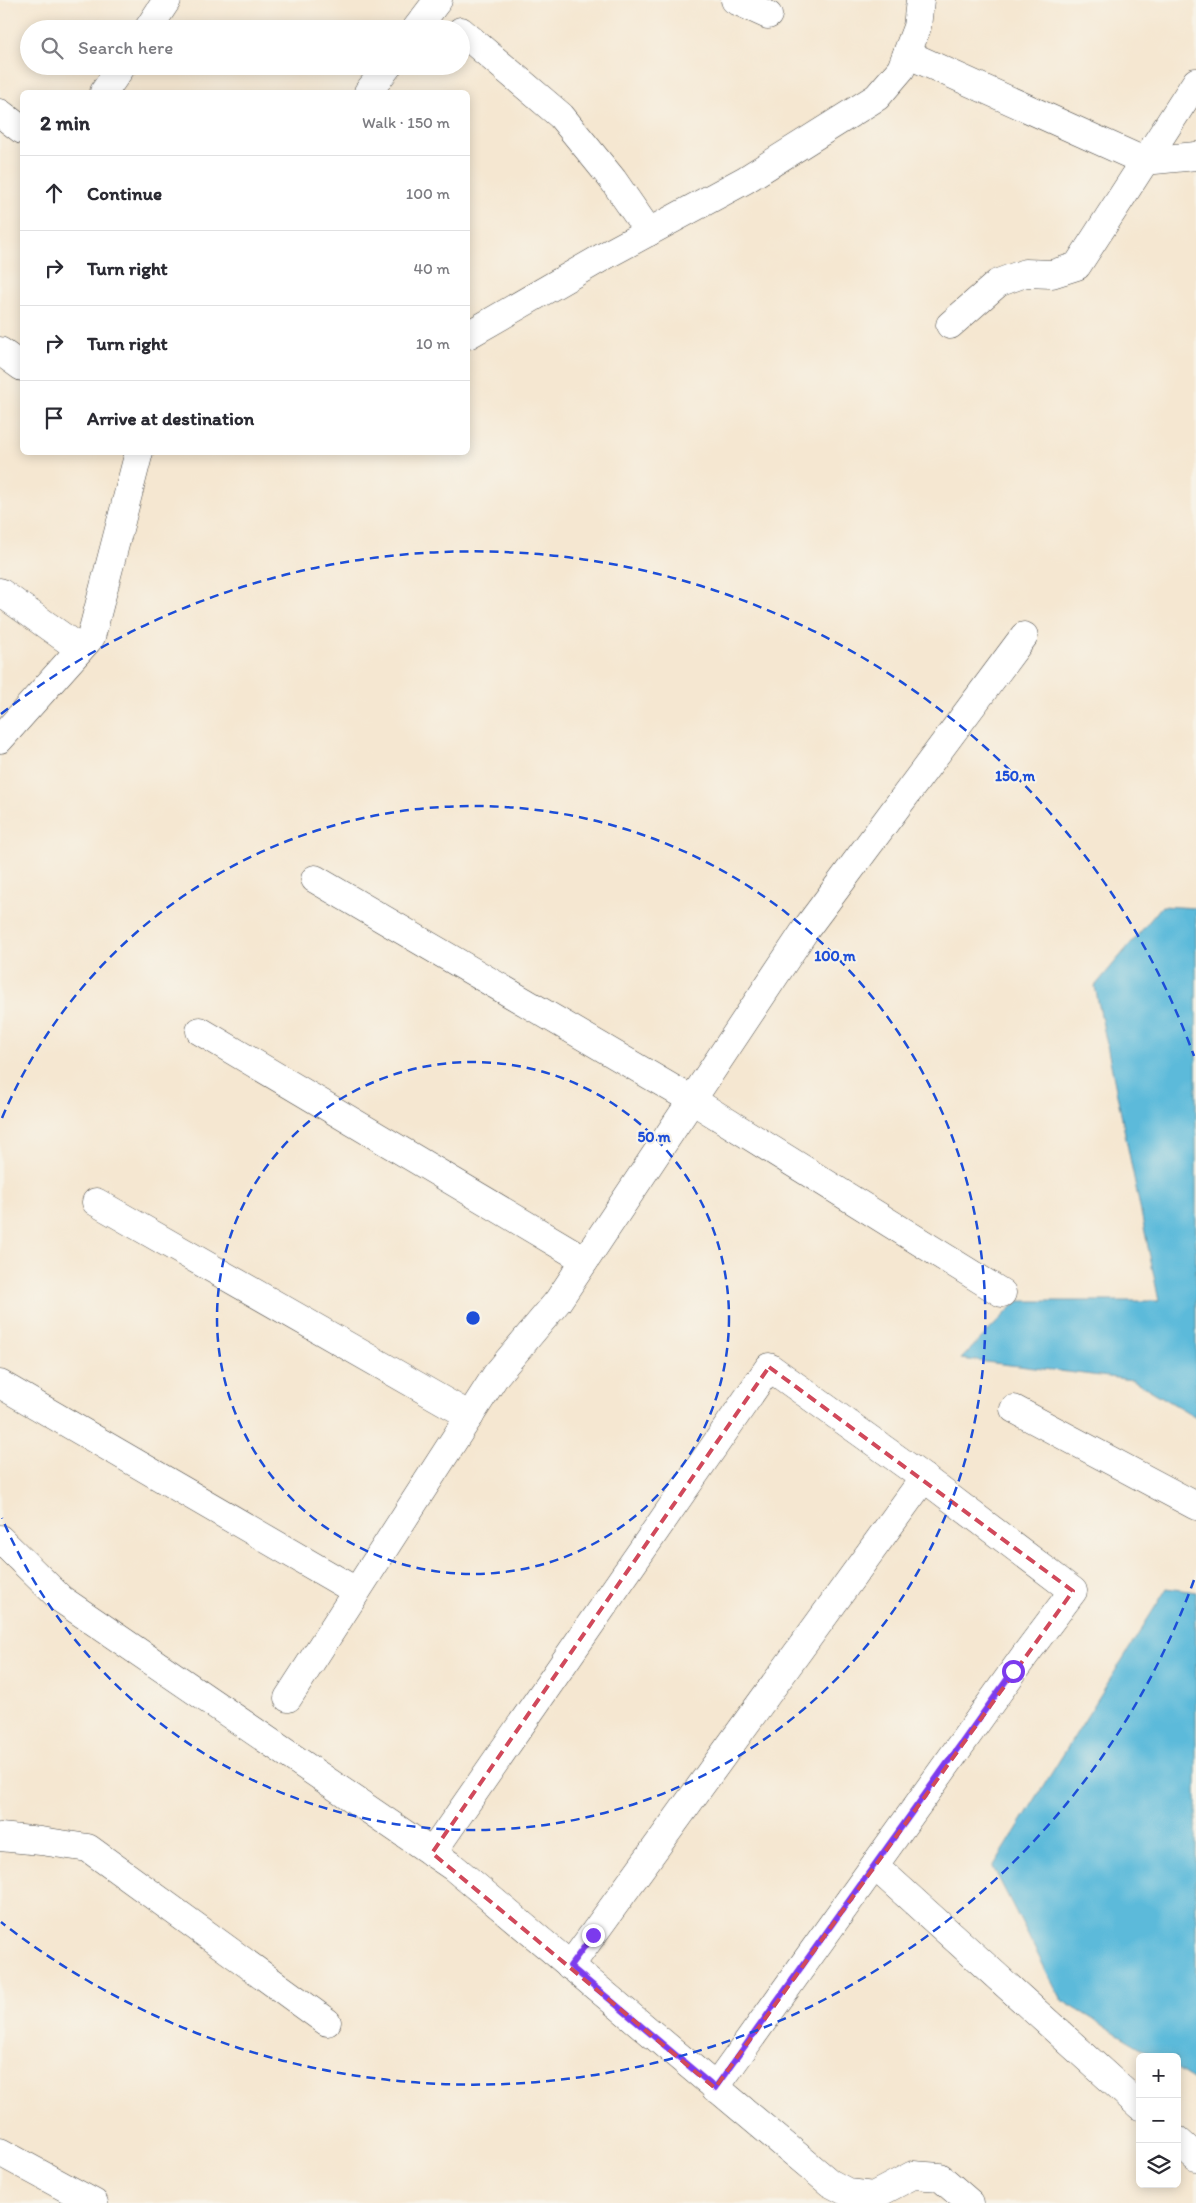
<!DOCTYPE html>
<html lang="en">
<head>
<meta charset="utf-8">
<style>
	:root { --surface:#fff; --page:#f7f7f7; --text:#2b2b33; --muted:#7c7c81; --line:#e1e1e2 }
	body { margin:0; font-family:Itim,sans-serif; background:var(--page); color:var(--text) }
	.controls { position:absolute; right:15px; bottom:15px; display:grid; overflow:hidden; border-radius:8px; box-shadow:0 2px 12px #0003 }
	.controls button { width:45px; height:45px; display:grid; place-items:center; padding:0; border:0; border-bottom:1px solid var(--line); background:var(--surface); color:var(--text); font:25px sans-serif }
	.stop { position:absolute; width:15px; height:15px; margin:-11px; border:4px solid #7c3aed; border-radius:50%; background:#fff }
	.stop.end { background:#7c3aed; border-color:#fff; box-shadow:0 1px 5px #0008 }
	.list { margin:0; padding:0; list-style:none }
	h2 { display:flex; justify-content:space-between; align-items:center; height:65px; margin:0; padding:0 20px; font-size:21px }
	h2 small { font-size:16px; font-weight:400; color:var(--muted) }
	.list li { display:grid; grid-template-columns:32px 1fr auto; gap:15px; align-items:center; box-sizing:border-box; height:75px; padding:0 20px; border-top:1px solid var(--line) }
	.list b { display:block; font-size:19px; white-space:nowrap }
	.list em { font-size:16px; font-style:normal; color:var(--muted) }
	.icon { flex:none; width:28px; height:28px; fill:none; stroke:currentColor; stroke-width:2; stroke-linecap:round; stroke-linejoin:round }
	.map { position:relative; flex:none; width:1196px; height:2203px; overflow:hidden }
	.search { position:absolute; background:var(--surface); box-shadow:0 2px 12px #0003; left:20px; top:20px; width:450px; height:55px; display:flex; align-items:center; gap:12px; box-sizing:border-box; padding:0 18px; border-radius:28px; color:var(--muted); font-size:19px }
	.panel { position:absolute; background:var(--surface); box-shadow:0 2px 12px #0003; left:20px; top:90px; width:450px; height:365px; border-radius:8px }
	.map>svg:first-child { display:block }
	.water { fill:#5cbada; stroke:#447282 }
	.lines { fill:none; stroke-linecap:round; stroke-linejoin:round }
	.street-casing { stroke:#494744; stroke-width:29 }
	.secondary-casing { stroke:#494744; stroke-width:29 }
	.street { stroke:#fff; stroke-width:28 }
	.secondary { stroke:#fff; stroke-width:28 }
	.route { stroke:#7c3aed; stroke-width:6 }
	.marked { fill:none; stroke:#d1495b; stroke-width:4; stroke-dasharray:10 6; stroke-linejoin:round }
	.ring { fill:none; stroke:#1d4ed8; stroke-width:2.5; stroke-dasharray:9 6 }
	.centre { fill:#1d4ed8; stroke:#f7f3e8; stroke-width:2.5 }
	.ring-label { font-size:15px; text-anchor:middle; font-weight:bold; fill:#1d4ed8; stroke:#f7f3e8; stroke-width:4.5; stroke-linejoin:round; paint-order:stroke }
</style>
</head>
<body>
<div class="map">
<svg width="1196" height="2203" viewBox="0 0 1196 2203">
	<rect width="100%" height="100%" fill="#f7f3e8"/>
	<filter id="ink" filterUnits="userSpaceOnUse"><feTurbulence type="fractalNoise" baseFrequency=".02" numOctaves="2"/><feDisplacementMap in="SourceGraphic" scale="10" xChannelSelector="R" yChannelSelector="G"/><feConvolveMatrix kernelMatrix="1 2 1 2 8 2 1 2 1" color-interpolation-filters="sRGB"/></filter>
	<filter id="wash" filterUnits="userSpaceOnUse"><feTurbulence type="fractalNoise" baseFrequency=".0096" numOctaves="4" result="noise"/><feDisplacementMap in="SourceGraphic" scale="20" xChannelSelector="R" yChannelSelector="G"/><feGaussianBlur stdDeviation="1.12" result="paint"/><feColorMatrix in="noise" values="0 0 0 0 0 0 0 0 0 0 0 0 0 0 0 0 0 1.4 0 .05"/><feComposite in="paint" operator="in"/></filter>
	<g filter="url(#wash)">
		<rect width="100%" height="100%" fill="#f5e7d1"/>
		<g class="water">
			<polygon points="1162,906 1196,908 1196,1417 1133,1380 961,1359 1018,1301 1159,1301 1095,986"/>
			<polygon points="1167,1588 1196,1592 1196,2081 1177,2069 1177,2057 1156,2057 1061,2000 993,1867"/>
		</g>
	</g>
	<g filter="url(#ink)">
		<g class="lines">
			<g class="street-casing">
				<g id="street">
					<polyline points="735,0 768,15"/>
					<polyline points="148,29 167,0"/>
					<polyline points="461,31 561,116 613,180 649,232"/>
					<polyline points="907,54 1144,161 1196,156"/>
					<polyline points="104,92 122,66"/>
					<polyline points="0,113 22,130"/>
					<polyline points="950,325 998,283 1025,273 1052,274 1077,266 1196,82"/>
					<polyline points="468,335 608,254 745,180 877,97 901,69 917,27 920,0"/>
					<polyline points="0,351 22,367"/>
					<polyline points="0,592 80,649"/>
					<polyline points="315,879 692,1100 1002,1293"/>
					<polyline points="200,1031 585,1260"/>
					<polyline points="96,1202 470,1416"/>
					<polyline points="0,1384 356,1591"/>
					<polyline points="1014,1409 1196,1506"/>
					<polyline points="0,1539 61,1599 453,1867 830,2183 849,2193 873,2196 913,2175 940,2177 970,2203"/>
					<polyline points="288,1698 496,1375 558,1301 806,929 1024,636"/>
					<polyline points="0,1837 41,1841 88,1848 327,2022"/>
					<polyline points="432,1853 769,1367 924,1478 1073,1591 1025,1655 715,2088"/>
					<polyline points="875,1866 1140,2106"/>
					<polyline points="570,1966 924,1478"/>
					<polyline points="1177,2140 1196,2157"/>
					<polyline points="0,2152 94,2203"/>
				</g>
			</g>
			<g class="secondary-casing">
				<g id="secondary">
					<polyline points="416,29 438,0"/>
					<polyline points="368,92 388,66"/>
					<polyline points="0,739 91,637 139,452"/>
				</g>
			</g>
			<use href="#street" class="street"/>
			<use href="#secondary" class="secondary"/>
		</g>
	</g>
	<g class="lines" filter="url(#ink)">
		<polyline class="route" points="593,1935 570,1966 715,2088 1013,1671"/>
	</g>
	<path class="marked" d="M769 1367 1073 1591 715 2088 432 1853Z"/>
	<g class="ring">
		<circle cx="473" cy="1318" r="256"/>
		<path d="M2 1118A512 512 0 1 1 2 1518"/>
		<path d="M1194 1580A767 767 0 0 1 1 1922M1 714A767 767 0 0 1 1194 1056"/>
	</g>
	<circle cx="473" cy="1318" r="8" class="centre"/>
	<g class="ring-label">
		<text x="1015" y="781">150 m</text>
		<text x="835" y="961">100 m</text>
		<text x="654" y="1142">50 m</text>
	</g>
</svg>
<div class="controls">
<button>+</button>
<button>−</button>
<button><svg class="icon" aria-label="layers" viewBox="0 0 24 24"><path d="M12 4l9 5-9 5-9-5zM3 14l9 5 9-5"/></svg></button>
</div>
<div class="stop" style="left:1013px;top:1671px"></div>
<div class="stop end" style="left:593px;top:1935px"></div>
<div class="search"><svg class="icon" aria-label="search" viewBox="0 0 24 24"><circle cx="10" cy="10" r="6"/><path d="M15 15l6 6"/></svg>Search here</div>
<section class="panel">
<h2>2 min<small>Walk · 150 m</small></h2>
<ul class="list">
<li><svg class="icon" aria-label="ahead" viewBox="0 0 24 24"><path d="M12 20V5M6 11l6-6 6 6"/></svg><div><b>Continue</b></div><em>100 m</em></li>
<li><svg class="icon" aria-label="right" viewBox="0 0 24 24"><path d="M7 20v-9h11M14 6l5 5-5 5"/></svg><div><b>Turn right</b></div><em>40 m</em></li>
<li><svg class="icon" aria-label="right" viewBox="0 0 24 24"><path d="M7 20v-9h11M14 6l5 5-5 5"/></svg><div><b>Turn right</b></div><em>10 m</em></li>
<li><svg class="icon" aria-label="arrive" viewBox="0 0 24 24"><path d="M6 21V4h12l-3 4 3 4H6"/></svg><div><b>Arrive at destination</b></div></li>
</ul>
</section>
</div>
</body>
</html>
